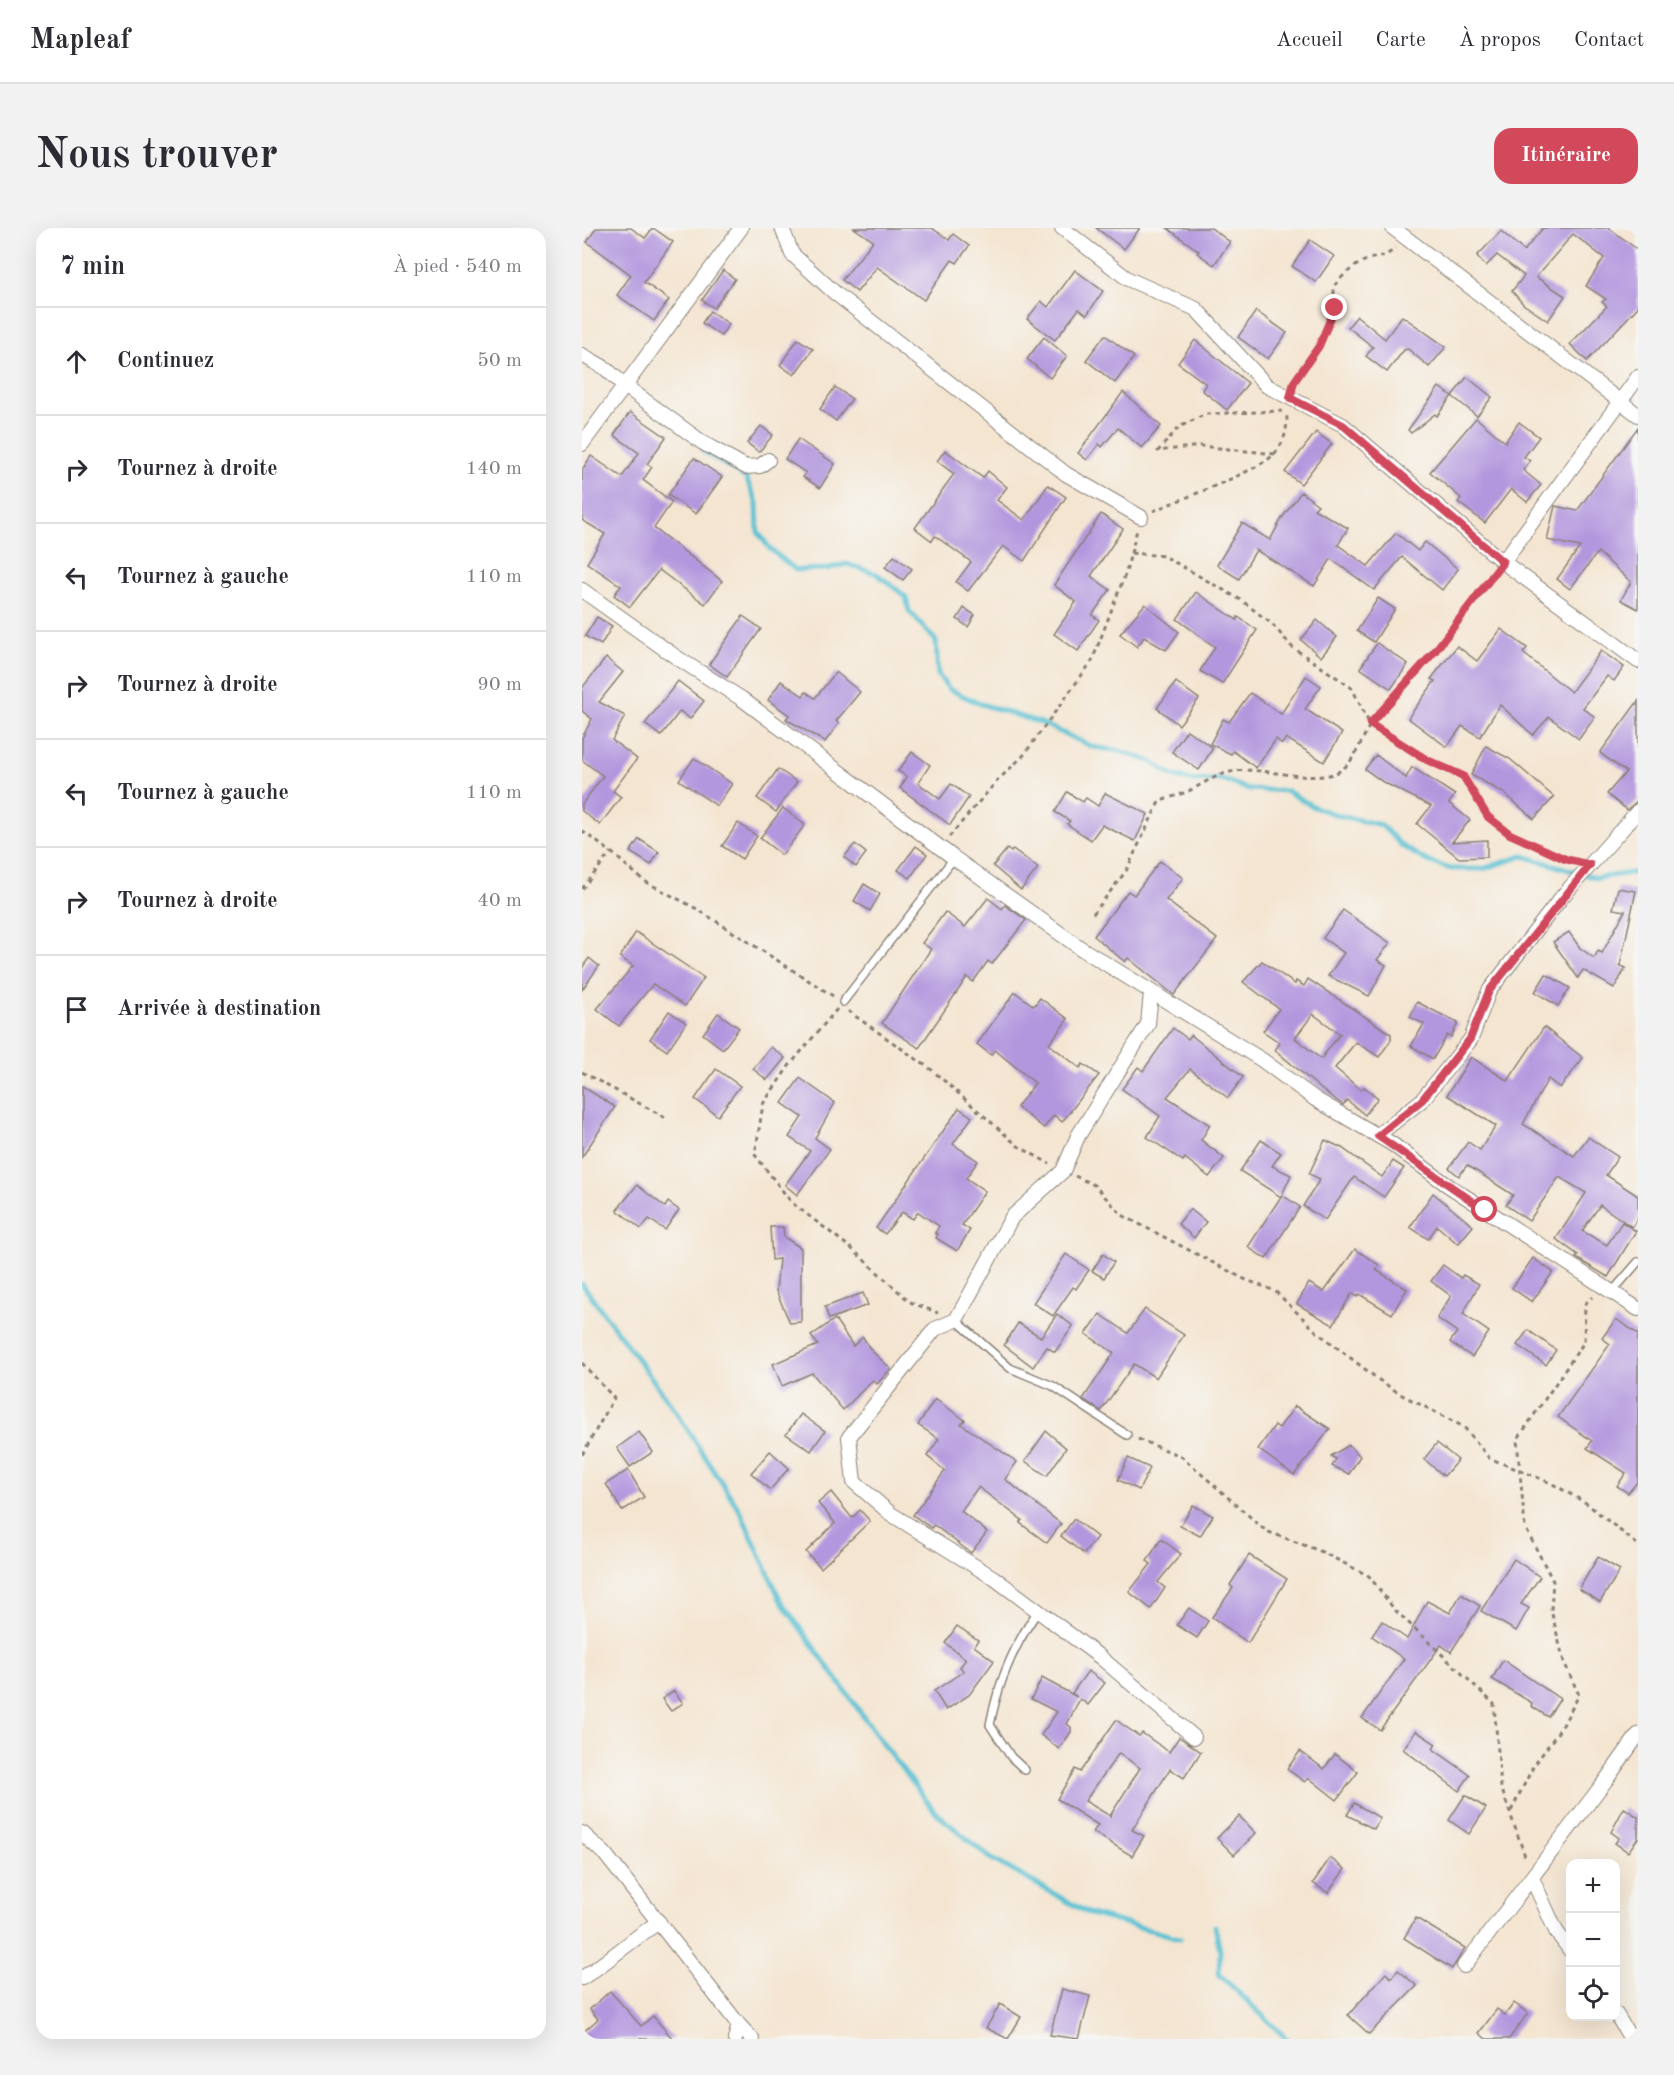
<!DOCTYPE html>
<html lang="fr">
<head>
<meta charset="utf-8">
<style>
	:root { --surface:#fff; --page:#f2f2f3; --text:#2b2b33; --muted:#7c7c81; --line:#e1e1e2; --accent:#d1495b }
	body { margin:0; font-family:"Old Standard TT",serif; background:var(--page); color:var(--text) }
	.controls { position:absolute; right:18px; bottom:18px; display:grid; overflow:hidden; border-radius:12px; box-shadow:0 6px 24px #0002 }
	.controls button { width:54px; height:54px; display:grid; place-items:center; padding:0; border:0; border-bottom:2px solid var(--line); background:var(--surface); color:var(--text); font:30px sans-serif }
	.stop { position:absolute; width:18px; height:18px; margin:-14px; border:4px solid #d1495b; border-radius:50%; background:#fff }
	.stop.end { background:#d1495b; border-color:#fff; box-shadow:0 2px 6px #0008 }
	.list { margin:0; padding:0; list-style:none }
	h2 { display:flex; justify-content:space-between; align-items:center; height:78px; margin:0; padding:0 24px; font-size:26px }
	h2 small { font-size:20px; font-weight:400; color:var(--muted) }
	.list li { display:grid; grid-template-columns:39px 1fr auto; gap:18px; align-items:center; box-sizing:border-box; height:108px; padding:0 24px; border-top:2px solid var(--line) }
	.list b { display:block; font-size:22px; white-space:nowrap }
	.list em { font-size:20px; font-style:normal; color:var(--muted) }
	.icon { flex:none; width:33px; height:33px; fill:none; stroke:currentColor; stroke-width:2; stroke-linecap:round; stroke-linejoin:round }
	.map { position:relative; flex:none; width:1056px; height:1811px; overflow:hidden; border-radius:18px }
	header { display:flex; align-items:center; gap:36px; box-sizing:border-box; height:84px; padding:0 30px; background:var(--surface); border-bottom:2px solid var(--line) }
	header strong { font-size:28px }
	nav { display:flex; gap:33px; margin-inline-start:auto; font-size:21px }
	.intro { display:flex; align-items:center; justify-content:space-between; box-sizing:border-box; height:144px; padding:0 36px }
	h1 { margin:0; font-size:42px }
	.button { padding:15px 27px; border-radius:18px; background:var(--accent); color:#fff; font-size:21px; font-weight:700 }
	main { display:flex; gap:36px; padding:0 36px }
	aside { flex:1; background:var(--surface); border-radius:18px; box-shadow:0 6px 24px #0002 }
	.map>svg:first-child { display:block }
	.lines { fill:none; stroke-linecap:round; stroke-linejoin:round }
	.stream { stroke:#56c0d2; stroke-width:5 }
	.building { fill:#b397de; fill-rule:evenodd }
	.service-casing { stroke:#888076; stroke-width:10 }
	.minor-casing { stroke:#888076; stroke-width:16 }
	.path { stroke:#888076; stroke-width:3; stroke-dasharray:4.5 4.5; stroke-linecap:butt }
	.service { stroke:#fff; stroke-width:7 }
	.minor { stroke:#fff; stroke-width:14 }
	.route { stroke:#d1495b; stroke-width:8 }
</style>
</head>
<body>
<header>
<strong>Mapleaf</strong>
<nav><a>Accueil</a><a>Carte</a><a>À propos</a><a>Contact</a></nav>
</header>
<div class="intro"><h1>Nous trouver</h1><a class="button">Itinéraire</a></div>
<main>
<aside>
<h2>7 min<small>À pied · 540 m</small></h2>
<ul class="list">
<li><svg class="icon" aria-label="ahead" viewBox="0 0 24 24"><path d="M12 20V5M6 11l6-6 6 6"/></svg><div><b>Continuez</b></div><em>50 m</em></li>
<li><svg class="icon" aria-label="right" viewBox="0 0 24 24"><path d="M7 20v-9h11M14 6l5 5-5 5"/></svg><div><b>Tournez à droite</b></div><em>140 m</em></li>
<li><svg class="icon" aria-label="left" viewBox="0 0 24 24"><path d="M17 20v-9H6M10 6l-5 5 5 5"/></svg><div><b>Tournez à gauche</b></div><em>110 m</em></li>
<li><svg class="icon" aria-label="right" viewBox="0 0 24 24"><path d="M7 20v-9h11M14 6l5 5-5 5"/></svg><div><b>Tournez à droite</b></div><em>90 m</em></li>
<li><svg class="icon" aria-label="left" viewBox="0 0 24 24"><path d="M17 20v-9H6M10 6l-5 5 5 5"/></svg><div><b>Tournez à gauche</b></div><em>110 m</em></li>
<li><svg class="icon" aria-label="right" viewBox="0 0 24 24"><path d="M7 20v-9h11M14 6l5 5-5 5"/></svg><div><b>Tournez à droite</b></div><em>40 m</em></li>
<li><svg class="icon" aria-label="arrive" viewBox="0 0 24 24"><path d="M6 21V4h12l-3 4 3 4H6"/></svg><div><b>Arrivée à destination</b></div></li>
</ul>
</aside>
<div class="map">
<svg width="1056" height="1811" viewBox="0 0 1056 1811">
	<rect width="100%" height="100%" fill="#f6f6f2"/>
	<filter id="ink" filterUnits="userSpaceOnUse"><feTurbulence type="fractalNoise" baseFrequency=".0167" numOctaves="2"/><feDisplacementMap in="SourceGraphic" scale="12" xChannelSelector="R" yChannelSelector="G"/><feConvolveMatrix kernelMatrix="1 2 1 2 8 2 1 2 1" color-interpolation-filters="sRGB"/></filter>
	<filter id="wash" filterUnits="userSpaceOnUse"><feTurbulence type="fractalNoise" baseFrequency=".008" numOctaves="4" result="noise"/><feDisplacementMap in="SourceGraphic" scale="24" xChannelSelector="R" yChannelSelector="G"/><feGaussianBlur stdDeviation="1.35" result="paint"/><feColorMatrix in="noise" values="0 0 0 0 0 0 0 0 0 0 0 0 0 0 0 0 0 1.4 0 .05"/><feComposite in="paint" operator="in"/></filter>
	<g filter="url(#wash)">
		<rect width="100%" height="100%" fill="#f4e5d1"/>
		<g class="lines">
			<g class="stream">
				<polyline points="121,223 164,250 175,275 176,304 188,321 214,342 244,341 265,336 295,346 324,369 327,383 354,413 356,447 367,461 396,475 459,495 511,519 538,523 568,533 591,548 612,553 640,551 665,561 705,563 732,579 755,587 799,597 820,618 845,633 869,641 900,641 941,628 1015,650 1056,644"/>
				<polyline points="0,1056 91,1179 158,1283 199,1373 301,1516 354,1585 408,1630 508,1686 598,1710"/>
				<polyline points="633,1698 638,1723 637,1746 705,1811"/>
			</g>
		</g>
		<g id="blocks">
			<g class="building">
				<polygon points="14,0 49,0 63,10 71,0 91,14 62,54 87,72 72,93 35,67 49,47 5,14"/>
				<polygon points="272,0 350,0 367,12 371,6 387,18 375,35 370,32 342,72 295,39 275,64 260,52 291,13"/>
				<polygon points="514,0 558,0 542,21"/>
				<polygon points="585,0 629,0 648,14 632,37 615,25 617,23"/>
				<polygon points="961,0 1027,0 1056,22 1056,79 1005,133 988,116 1025,78 1020,74 1024,71 1004,58 1022,30 991,6 954,49 983,68 966,93 941,76 930,63 942,48 915,27 904,38 895,28 919,3 942,23"/>
				<polygon points="728,12 752,28 734,54 710,38"/>
				<polygon points="141,42 153,51 132,80 120,72"/>
				<polygon points="493,42 521,63 505,87 497,81 473,112 445,91 459,73 466,79"/>
				<polygon points="128,83 147,96 139,108 120,95"/>
				<polygon points="674,83 705,105 686,131 656,109"/>
				<polygon points="775,88 803,111 820,88 864,119 847,139 826,121 822,122 805,144 784,128 791,119 766,99"/>
				<polygon points="523,107 552,129 533,155 504,132"/>
				<polygon points="462,109 485,128 468,150 445,131"/>
				<polygon points="216,111 231,121 212,147 198,137"/>
				<polygon points="613,112 666,155 645,182 620,162 624,156 596,135"/>
				<polygon points="885,149 910,169 895,188 870,168"/>
				<polygon points="253,159 270,171 254,193 238,181"/>
				<polygon points="857,159 870,168 855,188 853,186 829,205 826,202"/>
				<polygon points="541,164 579,198 560,220 536,200 520,219 517,216 505,232 496,225"/>
				<polygon points="48,184 84,209 65,236 70,239 61,252 90,274 72,300 140,353 123,376 77,342 48,379 32,367 39,358 5,335 23,306 0,292 0,242 9,228 40,249 57,225 32,207"/>
				<polygon points="894,190 923,214 937,194 957,209 942,229 948,233 941,242 959,257 945,274 929,261 903,295 876,274 879,270 848,244"/>
				<polygon points="179,198 191,207 177,224 165,215"/>
				<polygon points="1056,199 1056,381 1039,372 1049,354 1016,324 988,361 975,351 998,319 965,312 973,278 995,283"/>
				<polygon points="734,204 750,216 719,256 703,244"/>
				<polygon points="216,211 253,236 238,260 221,249 224,245 203,231"/>
				<polygon points="363,222 401,250 406,243 425,259 415,272 442,292 466,257 484,269 442,333 421,318 386,363 374,354 389,334 353,308 350,313 333,300 372,246 355,233"/>
				<polygon points="112,230 140,249 114,286 86,267"/>
				<polygon points="719,264 736,277 732,281 766,300 756,317 786,338 814,305 836,323 843,314 876,341 860,362 820,329 792,362 749,331 732,358 674,322 657,351 635,337 660,295 688,312 700,290"/>
				<polygon points="519,286 541,301 509,348 528,362 510,387 517,392 496,423 472,406 494,374 472,357"/>
				<polygon points="312,328 330,341 321,352 303,339"/>
				<polygon points="614,364 655,392 656,389 675,402 640,456 618,443 633,419 595,391"/>
				<polygon points="796,370 813,381 792,414 775,403"/>
				<polygon points="563,376 597,404 584,422 562,409 555,419 538,406"/>
				<polygon points="382,380 393,387 386,399 375,391"/>
				<polygon points="161,388 179,401 145,449 127,436"/>
				<polygon points="15,389 30,398 19,417 3,408"/>
				<polygon points="735,392 755,409 739,429 719,412"/>
				<polygon points="919,401 945,420 941,425 989,464 1019,423 1042,439 1032,453 1025,448 1001,480 1013,489 997,511 967,489 951,507 918,477 898,509 880,498 865,519 826,490 853,453 849,451 875,418 895,433"/>
				<polygon points="795,415 826,436 809,461 778,440"/>
				<polygon points="24,430 41,444 17,474 43,488 30,512 55,531 31,563 39,569 18,597 0,583 0,576 21,548 0,532 0,510 10,491 0,483 0,460"/>
				<polygon points="254,444 278,464 254,493 257,495 243,514 204,491 207,487 186,472 199,453 221,468 224,464 233,470"/>
				<polygon points="724,448 739,458 723,481 760,505 742,534 704,510 700,516 694,511 674,540 651,523 649,526 628,516 641,491 647,494 668,465 699,486"/>
				<polygon points="96,453 122,473 108,491 98,483 79,508 63,496"/>
				<polygon points="594,454 617,471 597,497 575,480"/>
				<polygon points="1056,473 1056,572 1045,582 1025,566 1044,544 1018,525"/>
				<polygon points="605,502 631,520 617,542 590,524"/>
				<polygon points="904,518 928,531 972,569 952,591 922,565 889,547"/>
				<polygon points="330,524 348,537 336,555 358,571 369,556 387,569 368,597 318,560 325,549 316,543"/>
				<polygon points="794,527 824,550 830,539 873,567 867,575 888,592 870,614 905,612 905,629 877,630 835,596 849,578 801,554 783,541"/>
				<polygon points="112,530 150,556 135,578 97,552"/>
				<polygon points="196,541 215,554 194,584 175,570"/>
				<polygon points="485,564 501,574 504,570 516,578 523,565 566,586 553,613 520,597 509,612 485,596 488,593 473,584"/>
				<polygon points="201,580 223,597 200,627 178,610"/>
				<polygon points="156,595 175,608 160,631 140,618"/>
				<polygon points="57,611 77,624 69,637 48,624"/>
				<polygon points="273,616 284,625 274,639 262,629"/>
				<polygon points="334,618 345,626 328,650 316,642"/>
				<polygon points="425,621 429,624 431,621 456,640 439,662 411,638"/>
				<polygon points="578,633 601,650 584,672 635,711 592,767 546,730 543,734 512,708 546,663 552,667"/>
				<polygon points="282,656 298,666 288,683 272,673"/>
				<polygon points="1036,660 1054,663 1038,738 1044,740 1032,760 1001,742 996,750 971,714 987,704 998,720 1012,730 1016,723 1020,725 1043,683 1031,681"/>
				<polygon points="406,670 420,681 423,677 444,692 410,736 406,733 391,754 385,749 337,820 300,795 349,721 340,715 363,684 383,699"/>
				<polygon points="761,682 808,715 795,732 804,737 787,768 746,748 762,725 741,710"/>
				<polygon points="54,704 122,750 103,778 71,756 37,798 15,781 51,738 38,729"/>
				<polygon points="7,730 17,738 0,762 0,740"/>
				<path d="M680 733 713 756 714 753 722 758 726 751 809 806V812L797 829 774 814 753 840 779 862 782 859 796 870 783 887 765 872 761 877 739 861 693 822 698 815 681 803 697 781 661 754ZM731 786 758 806 739 831 713 810Z"/>
				<polygon points="964,746 988,760 976,778 953,764"/>
				<polygon points="433,764 452,778 458,770 486,791 467,816 498,840 501,836 517,847 480,894 472,887 462,900 435,879 453,855 413,822 409,827 395,816"/>
				<polygon points="835,774 876,795 869,809 865,807 851,831 829,818 842,796 828,789"/>
				<polygon points="87,783 104,795 85,823 68,811"/>
				<polygon points="136,785 157,800 141,821 121,806"/>
				<polygon points="962,799 1001,830 978,860 966,851 941,896 992,928 1006,909 1036,929 1024,947 1056,968 1056,990 1050,999 1018,977 1000,1003 1025,1017 1040,994 1054,1003 1026,1049 994,1030 996,1027 974,1011 1004,965 977,949 947,993 924,977 931,967 885,937 877,948 867,940 886,914 898,922 914,898 865,867 889,829 926,853"/>
				<polygon points="591,800 606,811 609,807 661,849 646,870 608,841 585,869 628,897 619,912 642,930 627,949 603,930 601,933 565,909 578,888 540,861 556,839 561,843"/>
				<polygon points="189,819 203,830 185,852 171,841"/>
				<polygon points="134,841 158,858 136,888 113,871"/>
				<polygon points="218,850 253,875 233,910 248,921 215,967 203,957 228,923 207,909 220,889 200,875"/>
				<polygon points="0,858 33,879 0,929"/>
				<polygon points="377,880 390,889 371,916 396,933 384,950 403,963 380,997 388,1002 375,1023 354,1010 356,1006 353,1005 357,998 336,984 331,991 320,984 303,1006 294,1000"/>
				<polygon points="679,912 699,925 690,938 709,947 699,969 658,943"/>
				<polygon points="743,912 760,920 800,949 811,933 822,940 802,969 772,949 743,992 721,978 738,951 727,946"/>
				<polygon points="55,957 83,979 86,974 97,982 83,1002 67,991 59,1001 35,982"/>
				<polygon points="851,965 891,998 876,1016 855,998 846,1011 828,999"/>
				<polygon points="700,967 718,979 684,1031 666,1019"/>
				<polygon points="608,981 624,994 612,1010 596,996"/>
				<polygon points="188,999 201,999 202,1009 219,1020 219,1094 208,1095 194,1063 197,1031 190,1032"/>
				<polygon points="773,1021 797,1037 794,1042 825,1061 810,1086 777,1066 775,1069 770,1065 751,1097 715,1076 727,1055 742,1064"/>
				<polygon points="484,1026 507,1042 494,1061 491,1059 471,1088 451,1075"/>
				<polygon points="521,1026 532,1034 522,1050 510,1043"/>
				<polygon points="951,1030 971,1044 950,1074 930,1060"/>
				<polygon points="861,1037 879,1050 881,1047 897,1056 881,1086 907,1104 890,1129 868,1114 875,1104 855,1090 869,1068 849,1053"/>
				<polygon points="281,1065 286,1077 247,1091 243,1079"/>
				<polygon points="563,1081 602,1107 574,1150 552,1136 519,1183 501,1171 532,1125 504,1106 518,1086 546,1105"/>
				<polygon points="475,1086 491,1098 473,1124 465,1119 451,1139 422,1117 436,1095 459,1109"/>
				<polygon points="253,1091 271,1118 281,1109 288,1121 309,1141 295,1156 291,1152 261,1182 230,1145 200,1158 191,1136 236,1117 229,1108"/>
				<polygon points="1034,1091 1056,1106 1056,1253 1046,1265 1035,1258 1044,1245 1005,1220 1010,1213 976,1189 1028,1116 1020,1110"/>
				<polygon points="946,1102 974,1122 964,1137 935,1117"/>
				<polygon points="353,1171 383,1192 379,1196 435,1234 423,1251 479,1296 465,1315 438,1295 440,1292 396,1259 379,1283 405,1304 389,1325 352,1297 349,1300 331,1287 363,1243 345,1228 357,1211 336,1197"/>
				<polygon points="713,1178 748,1201 712,1247 676,1221 693,1197 697,1200"/>
				<polygon points="219,1186 243,1203 229,1223 204,1206"/>
				<polygon points="464,1203 484,1220 465,1248 443,1233"/>
				<polygon points="57,1204 71,1224 48,1239 35,1220"/>
				<polygon points="855,1215 876,1232 862,1248 842,1231"/>
				<polygon points="767,1217 778,1228 767,1246 750,1238 754,1231 749,1228"/>
				<polygon points="188,1223 207,1240 188,1262 169,1245"/>
				<polygon points="546,1230 568,1240 557,1262 536,1252"/>
				<polygon points="46,1242 62,1269 40,1283 24,1256"/>
				<polygon points="249,1264 270,1290 278,1282 288,1293 239,1340 224,1324 253,1295 236,1275"/>
				<polygon points="611,1277 631,1288 618,1308 598,1298"/>
				<polygon points="492,1291 515,1309 502,1326 479,1308"/>
				<polygon points="579,1311 599,1326 576,1354 583,1360 569,1381 547,1364 569,1336 565,1333"/>
				<polygon points="667,1327 705,1351 666,1415 630,1389 651,1360 648,1357"/>
				<polygon points="1016,1329 1038,1342 1018,1374 997,1361"/>
				<polygon points="932,1331 958,1349 939,1376 947,1380 934,1403 899,1383"/>
				<polygon points="879,1366 898,1378 869,1424 859,1417 798,1502 780,1490 822,1431 790,1408 800,1393 825,1411 845,1373 868,1385"/>
				<polygon points="607,1380 626,1393 615,1410 595,1397"/>
				<polygon points="375,1398 396,1412 392,1418 412,1433 387,1467 364,1482 352,1463 382,1443 378,1439 384,1431 363,1415"/>
				<polygon points="921,1432 978,1471 966,1489 949,1478 950,1475 910,1451"/>
				<polygon points="506,1443 523,1455 506,1477 498,1471 485,1496 489,1499 489,1504 477,1521 459,1507 475,1484 449,1471 460,1450 495,1469 490,1465"/>
				<polygon points="92,1463 101,1475 89,1483 80,1471"/>
				<path d="M534 1492 557 1508 560 1505 587 1524 597 1509 619 1524 602 1550 588 1541 550 1602 562 1608 550 1628 511 1604 516 1597 475 1571 493 1541 498 1544ZM537 1525 558 1540 528 1588 503 1573Z"/>
				<polygon points="834,1503 854,1516 851,1521 888,1547 877,1563 821,1521"/>
				<polygon points="718,1523 742,1541 753,1526 776,1544 755,1572 727,1550 723,1554 705,1541"/>
				<polygon points="883,1567 904,1580 887,1606 867,1592"/>
				<polygon points="772,1575 798,1590 792,1601 765,1587"/>
				<polygon points="1042,1580 1056,1589 1056,1610 1046,1624 1033,1615 1037,1610 1029,1604"/>
				<polygon points="657,1588 674,1605 652,1627 635,1610"/>
				<polygon points="748,1630 763,1641 746,1665 731,1655"/>
				<polygon points="834,1690 883,1720 870,1741 822,1710"/>
				<polygon points="816,1742 835,1758 787,1806 766,1787 804,1745 809,1750"/>
				<polygon points="480,1761 508,1768 497,1811 468,1807"/>
				<polygon points="28,1763 59,1798 71,1788 91,1811 0,1811 0,1805 16,1791 8,1781"/>
				<polygon points="932,1775 946,1785 927,1811 904,1811 897,1805 915,1781 923,1787"/>
				<polygon points="418,1776 439,1789 426,1811 404,1800"/>
			</g>
		</g>
	</g>
	<g filter="url(#ink)">
		<use href="#blocks" fill-opacity="0" stroke="#888076" stroke-width="1.5"/>
		<g class="lines">
			<g class="service-casing">
				<g id="service">
					<polyline points="261,774 372,630"/>
					<polyline points="1030,1064 1056,1034"/>
					<polyline points="374,1092 428,1140 471,1158 545,1207"/>
					<path d="M443 1542 429 1529 408 1497C416 1455 431 1418 456 1383"/>
				</g>
			</g>
			<g class="minor-casing">
				<g id="minor">
					<polyline points="200,0 210,26 253,65 484,246 559,289"/>
					<polyline points="480,0 546,51 614,81 685,158 761,197 921,334 1056,433"/>
					<polyline points="811,0 1056,187"/>
					<polyline points="0,127 23,140 43,158 121,215 164,239 178,238 186,232"/>
					<polyline points="0,216 159,0"/>
					<polyline points="921,334 1056,149"/>
					<polyline points="0,362 94,429 160,471 372,630 500,721 680,832 733,871 810,916 864,956 1056,1081"/>
					<polyline points="569,765 566,796 496,908 481,943 430,989 374,1092 353,1101 267,1209 272,1254 309,1286 412,1350 518,1429 612,1509"/>
					<polyline points="796,907 840,872 889,811 907,763 979,670 1056,583"/>
					<polyline points="0,1605 23,1626 157,1797 153,1811"/>
					<polyline points="950,1650 974,1703 988,1722"/>
					<polyline points="882,1738 1024,1552 1056,1507"/>
					<path d="M0 1750C27 1733 50 1711 77 1694"/>
					<polyline points="1034,1786 1049,1811"/>
					<polyline points="157,1797 170,1811"/>
				</g>
			</g>
			<g class="path">
				<path d="M712 155C732 121 753 100 752 58 761 47 773 36 787 31 798 28 805 29 813 20"/>
				<polyline points="693,226 618,218 576,223 597,199 624,186 700,183"/>
				<path d="M571 283C596 272 681 242 694 224 704 211 705 200 705 185"/>
				<polyline points="549,325 582,328 659,372 690,396 710,419 770,460 788,497 853,423 914,345"/>
				<polyline points="0,603 29,624 62,653 115,681 251,768"/>
				<polyline points="367,609 414,554 441,528 510,433 544,344 555,302"/>
				<polyline points="0,661 29,624"/>
				<path d="M511 686 544 643 577 574C588 569 601 566 611 561 625 553 638 545 654 543 684 538 739 560 762 540 773 531 781 509 788 497L845 532 881 548 906 589 929 606 992 633"/>
				<polyline points="255,781 207,838 181,876 173,927 210,975 269,1020 328,1074 356,1085"/>
				<polyline points="266,783 350,842 436,918 468,936"/>
				<polyline points="0,844 86,891"/>
				<polyline points="493,948 512,957 540,987 662,1051 693,1063 735,1104 797,1152 820,1167 882,1199 907,1230 969,1255 1004,1275 1056,1317"/>
				<polyline points="0,1135 32,1170 0,1227"/>
				<polyline points="556,1211 599,1228 684,1303 738,1323 787,1348 812,1381 912,1476 919,1559 944,1631"/>
				<polyline points="929,1583 951,1539 981,1497 997,1467 982,1434 969,1382 971,1353 943,1299 935,1212 1002,1114 1003,1076 1010,1069"/>
			</g>
			<use href="#service" class="service"/>
			<use href="#minor" class="minor"/>
		</g>
	</g>
	<g class="lines" filter="url(#ink)">
		<polyline class="route" points="753,80 737,118 712,154 708,170 761,197 921,334 853,423 788,496 845,532 881,548 906,589 928,606 983,631 1008,637 907,763 888,811 840,872 796,908 903,982"/>
	</g>
</svg>
<div class="controls">
<button>+</button>
<button>−</button>
<button><svg class="icon" aria-label="locate" viewBox="0 0 24 24"><circle cx="12" cy="12" r="6"/><path d="M12 2v4M12 18v4M2 12h4M18 12h4"/></svg></button>
</div>
<div class="stop" style="left:903px;top:982px"></div>
<div class="stop end" style="left:753px;top:80px"></div>
</div>
</main>
</body>
</html>
